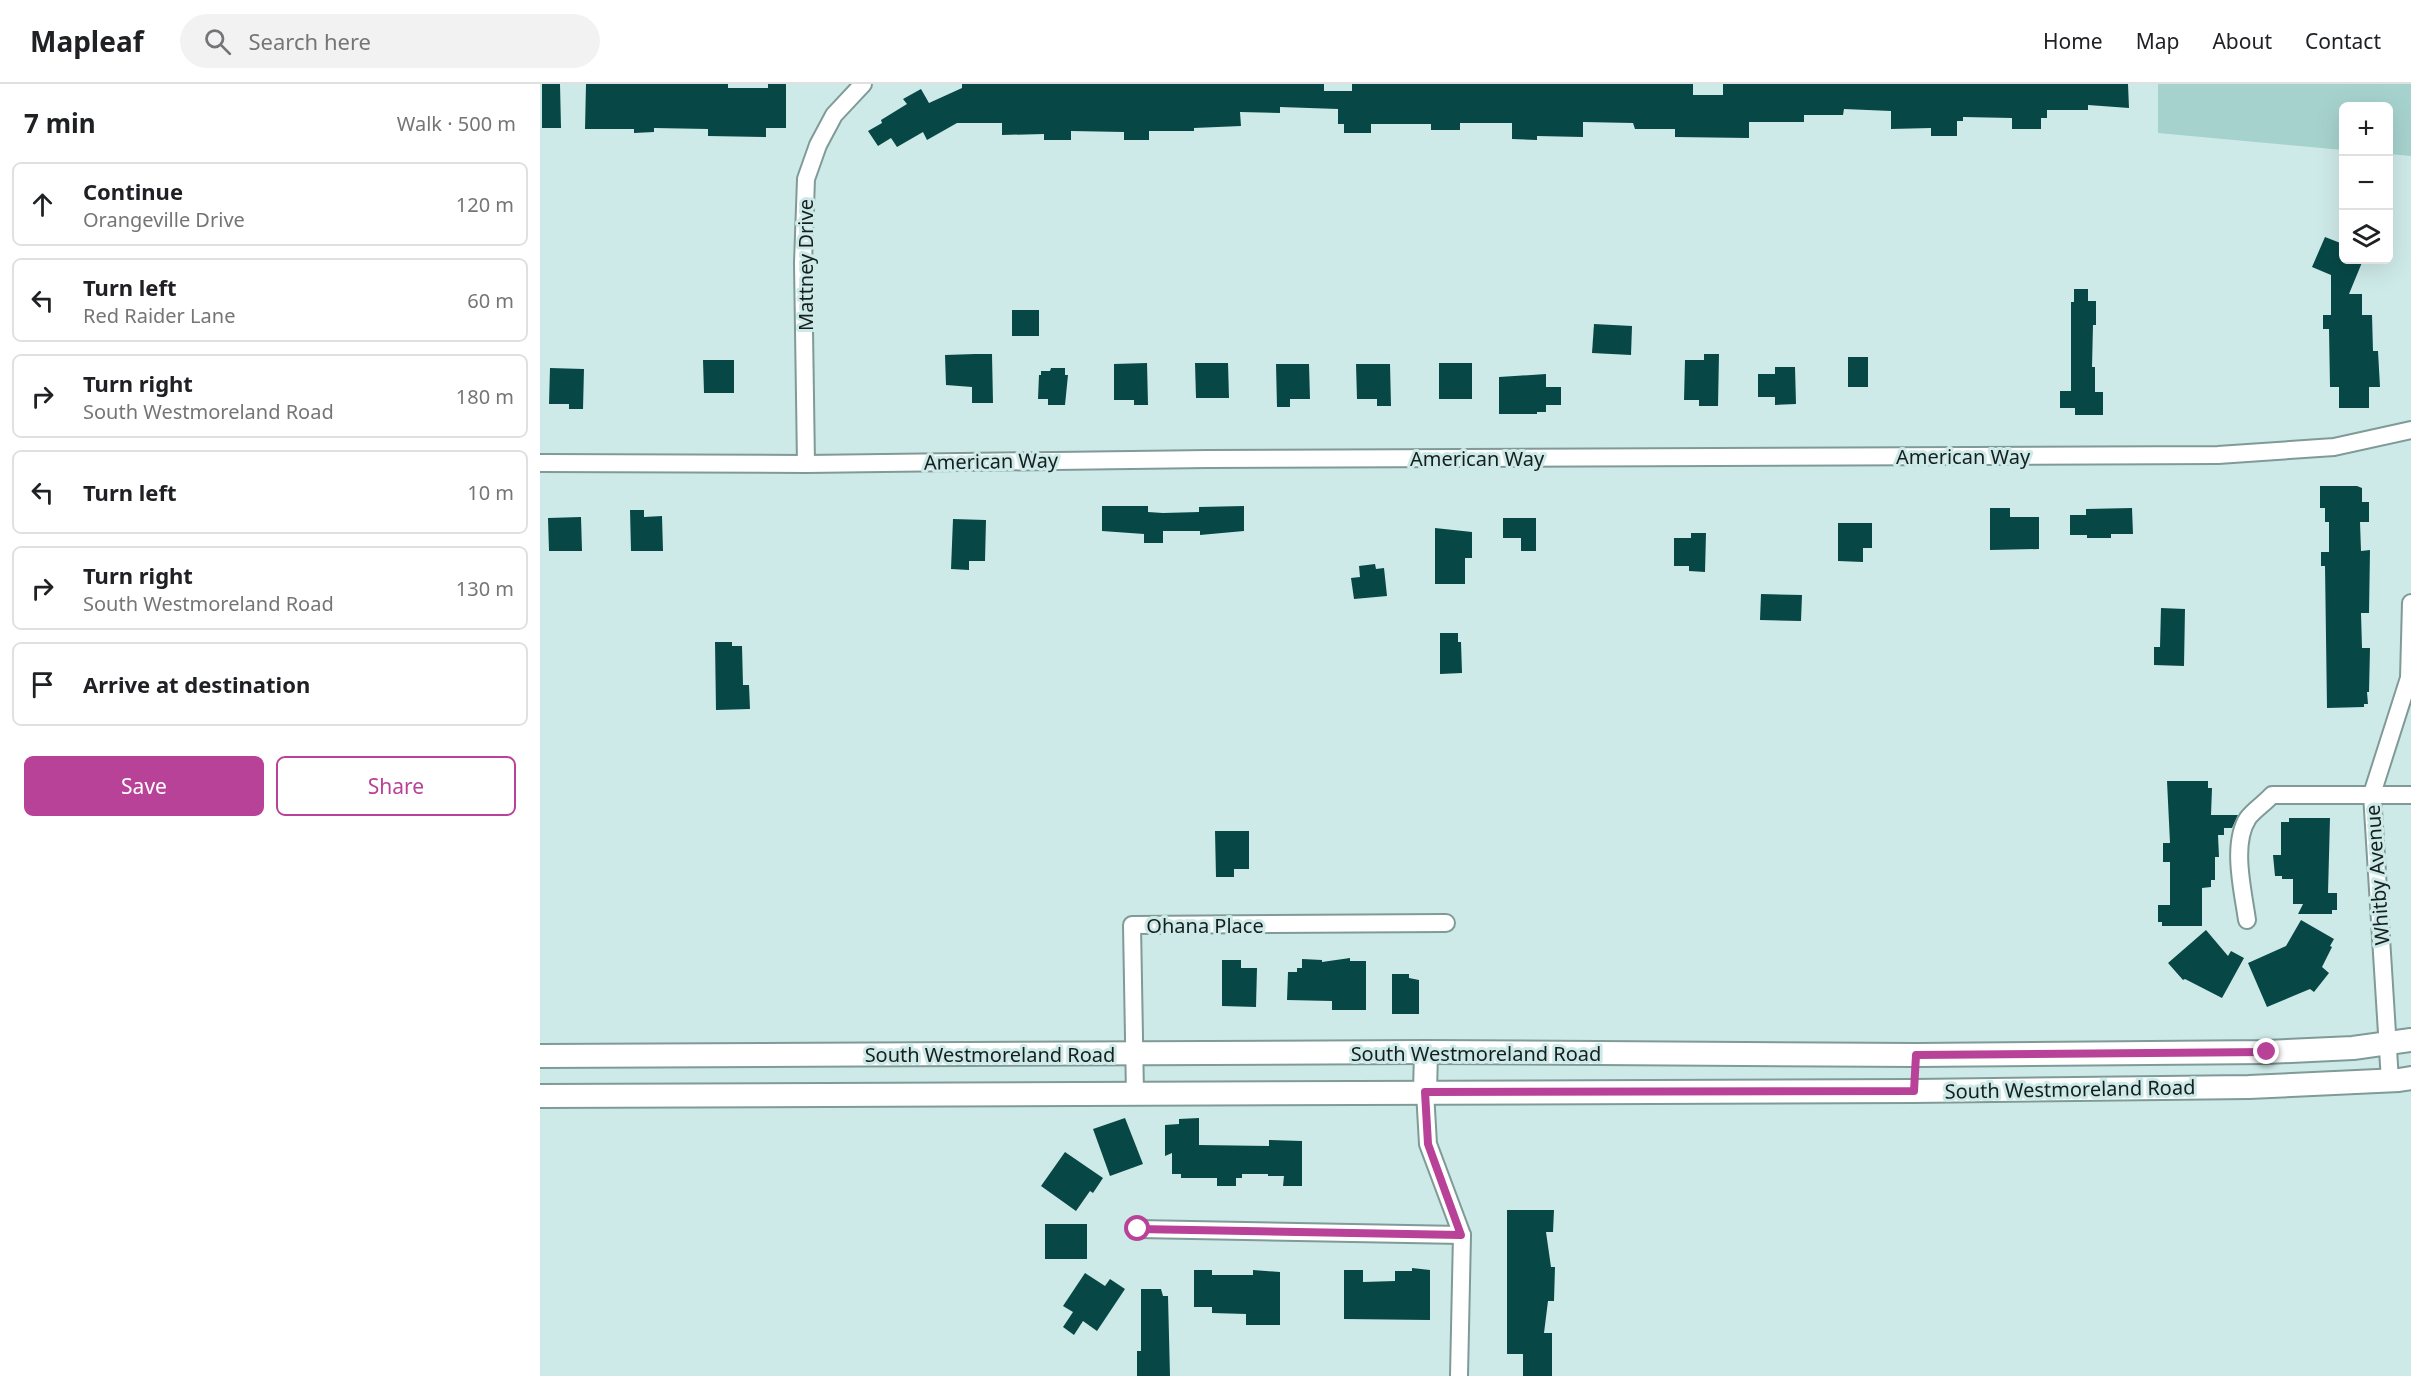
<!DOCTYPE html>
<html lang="en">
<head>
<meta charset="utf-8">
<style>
	:root { --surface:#fff; --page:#f2f2f2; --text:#202124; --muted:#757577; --line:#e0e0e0; --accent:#b84298 }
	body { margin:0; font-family:"Noto Sans",sans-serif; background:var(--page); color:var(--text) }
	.controls { position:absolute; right:18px; top:18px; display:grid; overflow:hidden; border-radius:9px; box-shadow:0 6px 24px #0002 }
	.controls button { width:54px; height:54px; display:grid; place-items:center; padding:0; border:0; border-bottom:2px solid var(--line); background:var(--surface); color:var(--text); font:30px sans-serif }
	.stop { position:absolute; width:18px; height:18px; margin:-14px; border:4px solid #b84298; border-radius:50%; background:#fff }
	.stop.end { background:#b84298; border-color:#fff; box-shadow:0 2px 6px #0008 }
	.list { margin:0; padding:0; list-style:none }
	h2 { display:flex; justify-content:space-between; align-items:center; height:78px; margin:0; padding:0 24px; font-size:26px }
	h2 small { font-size:20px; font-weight:400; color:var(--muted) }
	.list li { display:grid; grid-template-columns:39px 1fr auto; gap:18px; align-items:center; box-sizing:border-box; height:84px; margin:0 12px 12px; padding:0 12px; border:2px solid var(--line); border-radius:9px }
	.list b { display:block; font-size:22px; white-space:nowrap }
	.list p { margin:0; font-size:20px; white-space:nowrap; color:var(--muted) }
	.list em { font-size:20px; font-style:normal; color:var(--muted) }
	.actions { display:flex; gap:12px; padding:18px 24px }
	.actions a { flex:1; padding:14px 0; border:2px solid var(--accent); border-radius:9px; text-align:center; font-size:21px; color:var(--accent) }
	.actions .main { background:var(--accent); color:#fff }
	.icon { flex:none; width:33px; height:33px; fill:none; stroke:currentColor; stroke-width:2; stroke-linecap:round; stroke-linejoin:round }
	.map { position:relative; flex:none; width:1871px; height:1292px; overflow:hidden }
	header { display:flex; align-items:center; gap:36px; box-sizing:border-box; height:84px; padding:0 30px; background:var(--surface); border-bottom:2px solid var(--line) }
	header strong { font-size:28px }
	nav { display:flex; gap:33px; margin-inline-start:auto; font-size:21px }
	.search { width:420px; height:54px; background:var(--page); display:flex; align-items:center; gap:15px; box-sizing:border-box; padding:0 21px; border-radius:33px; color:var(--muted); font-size:22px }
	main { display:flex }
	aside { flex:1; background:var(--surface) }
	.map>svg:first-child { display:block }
	.green { fill:#a6d2ce }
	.building { fill:#074846 }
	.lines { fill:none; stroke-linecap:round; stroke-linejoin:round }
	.minor-casing { stroke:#7f9a97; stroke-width:20 }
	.secondary-casing { stroke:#7f9a97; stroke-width:26 }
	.minor { stroke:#fff; stroke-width:16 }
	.secondary { stroke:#fff; stroke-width:22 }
	.route { stroke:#b84298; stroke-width:8 }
	.labels { text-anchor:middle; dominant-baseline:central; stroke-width:6; stroke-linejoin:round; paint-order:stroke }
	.street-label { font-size:20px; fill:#151f1f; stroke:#ceeae8 }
</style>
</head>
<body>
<header>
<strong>Mapleaf</strong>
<div class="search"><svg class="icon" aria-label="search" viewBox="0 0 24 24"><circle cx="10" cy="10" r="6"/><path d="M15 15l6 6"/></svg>Search here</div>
<nav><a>Home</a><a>Map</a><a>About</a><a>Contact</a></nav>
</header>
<main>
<aside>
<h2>7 min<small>Walk · 500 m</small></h2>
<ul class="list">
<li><svg class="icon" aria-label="ahead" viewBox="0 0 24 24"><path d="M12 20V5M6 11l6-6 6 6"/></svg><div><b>Continue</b><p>Orangeville Drive</p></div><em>120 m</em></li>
<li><svg class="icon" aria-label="left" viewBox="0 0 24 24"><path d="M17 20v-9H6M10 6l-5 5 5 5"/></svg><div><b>Turn left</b><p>Red Raider Lane</p></div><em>60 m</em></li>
<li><svg class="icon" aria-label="right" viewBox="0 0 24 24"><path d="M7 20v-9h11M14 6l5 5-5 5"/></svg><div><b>Turn right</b><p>South Westmoreland Road</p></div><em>180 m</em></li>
<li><svg class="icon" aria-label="left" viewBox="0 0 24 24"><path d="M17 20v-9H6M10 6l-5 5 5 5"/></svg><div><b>Turn left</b></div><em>10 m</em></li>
<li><svg class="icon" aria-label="right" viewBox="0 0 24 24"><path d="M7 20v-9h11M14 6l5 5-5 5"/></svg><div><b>Turn right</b><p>South Westmoreland Road</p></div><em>130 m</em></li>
<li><svg class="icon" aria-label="arrive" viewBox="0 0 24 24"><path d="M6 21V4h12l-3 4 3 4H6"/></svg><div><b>Arrive at destination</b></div></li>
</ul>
<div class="actions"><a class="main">Save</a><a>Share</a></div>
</aside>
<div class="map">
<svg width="1871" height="1292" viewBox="0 0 1871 1292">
	<rect width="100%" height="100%" fill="#ceeae8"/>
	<polygon class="green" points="1618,0 1871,0 1871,72 1849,70 1848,22 1804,22 1803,66 1618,49"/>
	<g class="building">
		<polygon points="2,0 20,0 21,44 2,44"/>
		<polygon points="46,0 188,0 188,4 228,4 228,0 246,0 246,44 226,44 226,53 168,52 168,45 114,44 114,48 94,49 94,45 45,45"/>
		<polygon points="422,0 784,0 784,7 812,7 812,0 1153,0 1153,11 1183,11 1183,0 1588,0 1589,24 1548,21 1548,26 1507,26 1507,34 1501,34 1501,45 1472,45 1472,34 1423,33 1423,37 1417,37 1417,52 1391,52 1391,44 1351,45 1351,27 1304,25 1303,31 1264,31 1264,38 1209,38 1209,54 1135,53 1135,45 1095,45 1093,39 1043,38 1043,53 997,52 997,56 972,55 972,39 920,39 920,46 891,46 891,40 831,40 831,49 804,49 804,40 798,40 798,25 740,23 740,29 700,28 701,42 654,44 654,47 609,47 609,56 584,56 584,48 531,47 531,56 504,56 504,50 462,51 462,39 417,39 387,56 383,48 357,63 351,54 338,62 328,47 342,39 341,36 367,20 363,15 381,5 389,19 422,4"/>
		<polygon points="1785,153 1803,160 1803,176 1823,176 1809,210 1822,210 1822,231 1832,231 1833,267 1838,267 1840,303 1829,303 1829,324 1799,324 1799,303 1790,303 1789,245 1783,245 1783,231 1791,231 1791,191 1772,183"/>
		<polygon points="1534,205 1548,205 1548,217 1556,217 1556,241 1553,241 1552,283 1555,283 1555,308 1563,308 1563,331 1535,331 1535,324 1520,324 1520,307 1531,307 1531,218 1534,218"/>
		<rect x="472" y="226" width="27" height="26"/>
		<polygon points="1054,240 1092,242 1091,271 1052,269"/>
		<polygon points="435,270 452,270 453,319 432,319 432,303 406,301 405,271"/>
		<polygon points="1164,270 1179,270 1178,322 1159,322 1159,316 1144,316 1145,276 1164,276"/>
		<rect x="1308" y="273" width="20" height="30"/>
		<polygon points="163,276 194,276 194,309 164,309"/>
		<polygon points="607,279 608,321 594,321 594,316 574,316 574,280"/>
		<polygon points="655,279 688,279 689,314 656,314"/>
		<rect x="899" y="279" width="33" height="36"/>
		<polygon points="736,280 769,280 770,315 750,315 750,323 737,323"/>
		<polygon points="816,280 850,280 851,322 837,322 837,315 817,315"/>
		<polygon points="1235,283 1255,283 1256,320 1235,321 1235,313 1218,313 1218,290 1235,290"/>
		<polygon points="10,284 44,285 43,325 29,325 29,320 9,320"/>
		<polygon points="511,284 525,284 525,291 528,291 525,321 508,321 508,315 498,315 499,291 501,291 501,287 510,287"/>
		<polygon points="1006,290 1006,303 1021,303 1021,321 1006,321 1006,328 997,328 997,330 959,330 959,293"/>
		<polygon points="1780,402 1817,402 1822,404 1822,418 1829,418 1829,438 1820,438 1821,467 1830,466 1829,529 1821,529 1822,564 1830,564 1829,608 1827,608 1828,620 1824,620 1824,623 1787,624 1785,482 1781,482 1781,468 1789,468 1789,438 1785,438 1785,424 1780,424"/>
		<polygon points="562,422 608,422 608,428 623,429 659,428 659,423 704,422 704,447 660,451 660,447 623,447 623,459 604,459 604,450 562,447"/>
		<polygon points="1450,424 1470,424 1470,433 1499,433 1499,465 1450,466"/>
		<polygon points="1592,424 1593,450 1571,450 1571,454 1547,454 1547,451 1530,451 1530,431 1546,431 1546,425"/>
		<polygon points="90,426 104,426 104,433 122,432 123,467 91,467"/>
		<polygon points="41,433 42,467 9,467 8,434"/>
		<polygon points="963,434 996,434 996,467 981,467 981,454 963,454"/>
		<polygon points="413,435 446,436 445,477 429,477 429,486 411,485"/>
		<polygon points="1298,439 1332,439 1332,464 1323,464 1323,478 1298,477"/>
		<polygon points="895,444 932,448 932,474 925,474 925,500 895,500"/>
		<polygon points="1151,449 1166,449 1165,488 1149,487 1149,482 1134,482 1134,454 1151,454"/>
		<polygon points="835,480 836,485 844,484 847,512 814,515 811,494 820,493 819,482"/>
		<polygon points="1221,510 1262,511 1261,537 1220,536"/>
		<polygon points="1621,524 1645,525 1644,582 1614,581 1614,563 1620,563"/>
		<polygon points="900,549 918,549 918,558 921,558 922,589 900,590"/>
		<polygon points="175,558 192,558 192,562 202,562 203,601 209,601 210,625 176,626"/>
		<polygon points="1627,697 1668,697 1668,704 1672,704 1671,731 1698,731 1692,744 1684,744 1684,751 1678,751 1679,773 1675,773 1675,796 1671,796 1671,803 1662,804 1662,842 1622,842 1622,838 1618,838 1618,821 1630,821 1630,778 1623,778 1623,759 1630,759"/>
		<polygon points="1749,734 1790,734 1788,809 1797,809 1797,826 1792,826 1792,830 1758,830 1763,820 1753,820 1753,795 1742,795 1742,792 1735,792 1733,771 1741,771 1741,738 1749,738"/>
		<polygon points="675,747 709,747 709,785 694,785 694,793 676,793"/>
		<polygon points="1761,836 1794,855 1790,862 1792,863 1782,883 1789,889 1774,908 1770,905 1727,923 1708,879 1746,862"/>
		<polygon points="1666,846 1688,872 1691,867 1704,874 1682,914 1645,895 1643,896 1628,879"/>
		<polygon points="810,874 810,877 826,877 826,926 792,926 792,917 747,916 748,888 757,888 757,884 762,884 762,875 782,876 782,878"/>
		<polygon points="682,876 701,876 701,884 717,884 716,923 682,922"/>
		<polygon points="852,890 869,890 869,894 879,896 879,930 852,930"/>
		<polygon points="585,1034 603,1080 570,1092 553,1045"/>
		<polygon points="659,1034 659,1061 729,1062 729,1056 762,1057 762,1102 743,1102 744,1092 728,1092 728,1090 702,1090 702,1094 696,1094 696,1102 677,1102 677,1094 641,1094 641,1090 632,1090 632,1069 625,1072 625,1041 639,1040 639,1035"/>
		<polygon points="525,1068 563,1094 553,1109 550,1107 536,1127 501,1102"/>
		<polygon points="967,1126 1014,1126 1013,1148 1006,1148 1011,1183 1015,1183 1014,1217 1008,1217 1004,1249 1012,1249 1012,1292 983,1292 983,1270 967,1270"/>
		<rect x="505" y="1140" width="42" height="35"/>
		<polygon points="872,1184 890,1186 890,1236 804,1235 804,1186 823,1186 823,1198 855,1197 855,1187 872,1187"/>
		<polygon points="654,1186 672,1186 672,1191 713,1191 713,1186 740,1188 740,1241 706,1241 706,1230 672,1229 672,1223 654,1223"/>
		<polygon points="545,1189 565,1202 570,1195 585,1205 557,1247 543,1237 534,1251 523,1243 533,1228 523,1222"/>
		<polygon points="601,1205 621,1205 623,1212 628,1212 630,1292 597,1292 597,1267 601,1267"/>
	</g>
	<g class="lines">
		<g class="minor-casing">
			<g id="minor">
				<polyline points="0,379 266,380 668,375 1678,371 1794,363 1871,346"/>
				<polyline points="266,380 263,179 266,95 278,61 294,31 323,0"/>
				<path d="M1707 836C1703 807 1691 760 1708 734 1714 726 1725 719 1732 711H1871"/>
				<polyline points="1850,997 1832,710 1869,594 1871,519"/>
				<polyline points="885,1008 888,1060 922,1151 919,1292"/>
				<polyline points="595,1010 592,841 906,839"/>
				<polyline points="598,1145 922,1151"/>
			</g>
		</g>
		<g class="secondary-casing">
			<g id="secondary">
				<polyline points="0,972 886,968 1376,971 1727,968 1813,964 1871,956"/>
				<polyline points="885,1008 886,968"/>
				<polyline points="0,1012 1374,1007 1709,1003 1859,996 1871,994"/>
			</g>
		</g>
		<use href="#minor" class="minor"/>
		<use href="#secondary" class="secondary"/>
	</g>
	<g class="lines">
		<polyline class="route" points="598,1145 921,1151 888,1060 885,1008 1374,1007 1376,971 1727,968"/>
	</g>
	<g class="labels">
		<g class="street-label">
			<text transform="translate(265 181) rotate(-90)">Mattney Drive</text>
			<text x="1423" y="372">American Way</text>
			<text x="937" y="374">American Way</text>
			<text transform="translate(451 377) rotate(-1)">American Way</text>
			<text transform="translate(1837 791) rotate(-94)">Whitby Avenue</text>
			<text x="665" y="841">Ohana Place</text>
			<text x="936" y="969">South Westmoreland Road</text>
			<text x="450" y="970">South Westmoreland Road</text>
			<text transform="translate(1530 1005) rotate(-1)">South Westmoreland Road</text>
		</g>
	</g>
</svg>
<div class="controls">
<button>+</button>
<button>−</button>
<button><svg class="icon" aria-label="layers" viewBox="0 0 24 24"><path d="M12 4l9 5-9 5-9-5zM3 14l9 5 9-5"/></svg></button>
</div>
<div class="stop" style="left:598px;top:1145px"></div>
<div class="stop end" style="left:1727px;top:968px"></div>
</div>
</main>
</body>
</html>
